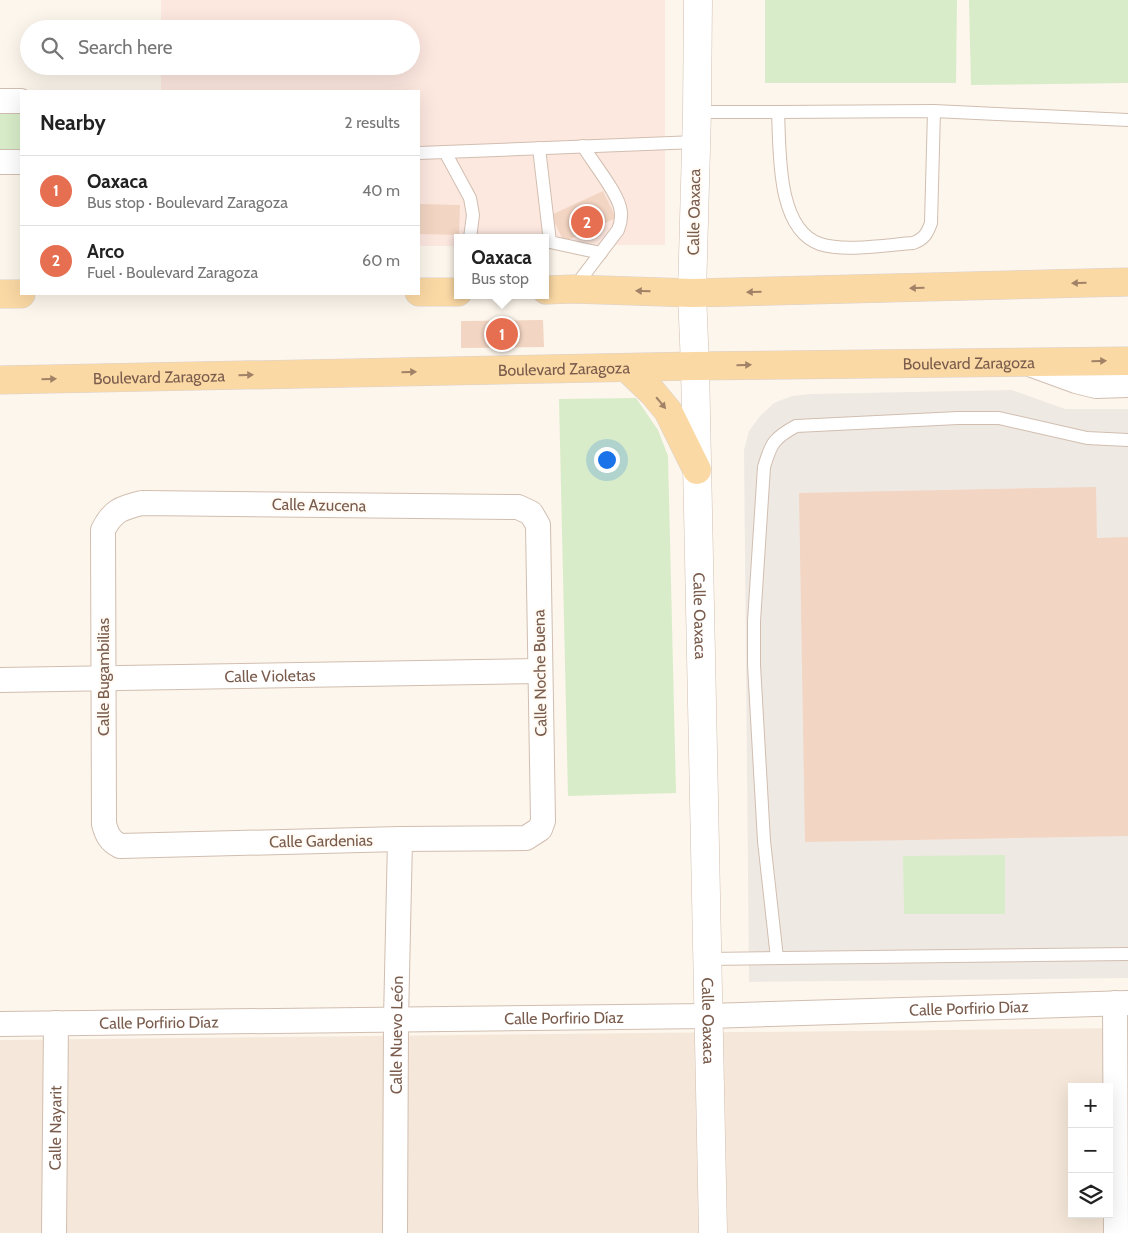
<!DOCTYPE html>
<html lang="en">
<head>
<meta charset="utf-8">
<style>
	:root { --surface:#fff; --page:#f6f6f6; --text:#222; --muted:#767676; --line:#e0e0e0; --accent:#e76f51 }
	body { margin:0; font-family:Cabin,sans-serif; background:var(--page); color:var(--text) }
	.controls { position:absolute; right:15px; bottom:15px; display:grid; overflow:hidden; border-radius:0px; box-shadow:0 5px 20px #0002 }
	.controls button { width:45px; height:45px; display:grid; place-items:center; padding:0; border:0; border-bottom:1px solid var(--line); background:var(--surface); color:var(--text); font:25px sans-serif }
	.you { position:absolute; left:606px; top:459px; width:18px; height:18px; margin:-12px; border:4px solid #fff; border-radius:50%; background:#1a73e8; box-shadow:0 0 0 8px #1a73e833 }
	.badge { display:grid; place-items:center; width:32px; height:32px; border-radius:50%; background:var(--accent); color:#fff; font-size:16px; font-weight:700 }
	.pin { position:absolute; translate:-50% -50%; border:2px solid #fff; box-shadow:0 1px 5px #0006 }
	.popup { position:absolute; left:454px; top:234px; width:95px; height:65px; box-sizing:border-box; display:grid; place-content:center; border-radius:0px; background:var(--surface); filter:drop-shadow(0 1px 4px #0005); font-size:16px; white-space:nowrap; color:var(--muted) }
	.popup b { font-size:19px; color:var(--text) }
	.popup::after { content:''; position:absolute; left:50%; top:100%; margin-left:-10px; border:10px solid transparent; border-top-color:var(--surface) }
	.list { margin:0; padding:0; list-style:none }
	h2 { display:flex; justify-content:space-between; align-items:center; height:65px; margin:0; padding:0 20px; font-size:21px }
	h2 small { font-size:16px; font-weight:400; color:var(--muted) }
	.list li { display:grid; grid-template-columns:32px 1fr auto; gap:15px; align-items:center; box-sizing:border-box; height:70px; padding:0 20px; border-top:1px solid var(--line) }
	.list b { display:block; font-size:19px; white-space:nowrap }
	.list p { margin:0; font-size:16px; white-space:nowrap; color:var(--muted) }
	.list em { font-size:16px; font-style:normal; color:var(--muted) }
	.icon { flex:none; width:28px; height:28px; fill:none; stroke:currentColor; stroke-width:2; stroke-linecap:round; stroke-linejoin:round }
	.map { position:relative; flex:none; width:1128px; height:1233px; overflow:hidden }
	.search { position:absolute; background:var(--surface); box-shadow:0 5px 20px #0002; left:20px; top:20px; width:400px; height:55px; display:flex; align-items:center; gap:12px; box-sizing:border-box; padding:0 18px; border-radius:28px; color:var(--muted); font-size:19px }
	.panel { position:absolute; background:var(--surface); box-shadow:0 5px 20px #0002; left:20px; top:90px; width:400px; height:205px; border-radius:0px }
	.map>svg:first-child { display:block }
	.residential { fill:#f5e8da; fill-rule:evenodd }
	.commercial { fill:#fde8e0 }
	.industrial { fill:#efe9e4 }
	.green { fill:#d8ecc9 }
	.building { fill:#f3d5c3 }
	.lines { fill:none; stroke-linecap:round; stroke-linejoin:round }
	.service-casing { stroke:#d1beb0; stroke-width:14 }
	.minor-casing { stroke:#d1beb0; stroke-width:26 }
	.tertiary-casing { stroke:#d1beb0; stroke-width:29 }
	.primary-casing { stroke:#dad1cd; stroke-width:29 }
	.service { stroke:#fff; stroke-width:12 }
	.minor { stroke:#fff; stroke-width:24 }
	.tertiary { stroke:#fff; stroke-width:28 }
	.primary { stroke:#fbd9a5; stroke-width:28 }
	.oneway { fill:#a18267 }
	.labels { text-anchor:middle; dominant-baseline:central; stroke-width:4; stroke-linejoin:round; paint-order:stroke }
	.street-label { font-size:16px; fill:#7a5c4d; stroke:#fffaf3 }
</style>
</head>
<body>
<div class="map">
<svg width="1128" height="1233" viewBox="0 0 1128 1233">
	<rect width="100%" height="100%" fill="#fdf6ec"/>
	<path class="residential" d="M1128 1028V1233H0V1040ZM1072 1087H1109V1214H1072Z"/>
	<polygon class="commercial" points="161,0 665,0 665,245 546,245 546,238 458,238 458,246 419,246 419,91 161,91 161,66 411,66 411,29 161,29"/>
	<polygon class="industrial" points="1012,390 1065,409 1128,409 1128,978 749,982 744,450 749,431 760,416 774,403 792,396 811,394"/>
	<g class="green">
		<polygon points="765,0 957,0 956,83 765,83"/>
		<polygon points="969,0 1128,0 1128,83 971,85"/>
		<rect x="0" y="111" width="21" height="41"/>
		<polygon points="636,398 658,430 668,456 676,793 568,796 559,399"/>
		<polygon points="1005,855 1005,914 904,914 903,856"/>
	</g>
	<g class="building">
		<polygon points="603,191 616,218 564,242 551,215"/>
		<polygon points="419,204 460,205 459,235 419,234"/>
		<polygon points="543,320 544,347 461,348 461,321"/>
		<polygon points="1096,487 1097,538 1128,537 1128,836 805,842 799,493"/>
	</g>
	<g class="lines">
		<g class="service-casing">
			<g id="service">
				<polyline points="934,111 1128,120"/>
				<path d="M697 112H778C780 150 776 229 820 244 844 252 887 245 913 243 924 239 927 234 931 223L934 111 778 112"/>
				<polyline points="539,148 550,242 601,253"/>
				<polyline points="445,152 470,198 473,215 470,238"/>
				<polyline points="419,153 696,142"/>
				<path d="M574 288 618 230C621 223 622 215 620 207 615 189 593 163 583 146"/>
				<path d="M777 958 764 841 754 665V621L764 467C771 443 774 438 796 426L958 418H999L1087 438 1128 440"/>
				<polyline points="708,959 1128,954"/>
			</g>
		</g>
		<g class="minor-casing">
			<g id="minor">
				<polyline points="0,101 21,101"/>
				<polyline points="0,162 21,162"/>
				<polyline points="1032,365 1076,381 1096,386 1128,385"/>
				<path d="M142 503 518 507 531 513 538 525 543 821 540 829 526 838 400 839 120 846C110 841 107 835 104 824L103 530C113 510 122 508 142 503Z"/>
				<path id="s1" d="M0 680 540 671"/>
				<polyline points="1115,1003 1116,1233"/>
				<path id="s2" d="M0 1024 709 1016 1128 1003"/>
				<path id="s3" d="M54 1233 56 1023"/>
				<path id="s4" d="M395 1233 396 1020 400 839"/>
			</g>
		</g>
		<g class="tertiary-casing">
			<g id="tertiary">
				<path id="s5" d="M698 0 697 112 692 293 695 366 713 1233"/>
			</g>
		</g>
		<g class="primary-casing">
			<g id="primary">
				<polyline points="546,290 573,289 692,293 1128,282"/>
				<polyline points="419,292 458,292"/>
				<polyline points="0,294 21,294"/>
				<polyline points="627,368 653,393 668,411 697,470"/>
				<path id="s6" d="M0 380 695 366 1128 361"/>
			</g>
		</g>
		<use href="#service" class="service"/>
		<use href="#minor" class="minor"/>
		<use href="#tertiary" class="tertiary"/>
		<use href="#primary" class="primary"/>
	</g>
	<defs><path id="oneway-solid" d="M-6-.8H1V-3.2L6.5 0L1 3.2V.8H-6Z" transform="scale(1.25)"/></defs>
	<g class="oneway">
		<use href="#oneway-solid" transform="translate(1079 283) rotate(179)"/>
		<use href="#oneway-solid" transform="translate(917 288) rotate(179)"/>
		<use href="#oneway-solid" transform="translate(643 291) rotate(-178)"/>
		<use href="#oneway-solid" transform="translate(754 292) rotate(179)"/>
		<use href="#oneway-solid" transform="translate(1099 361) rotate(-1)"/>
		<use href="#oneway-solid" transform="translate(744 365) rotate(-1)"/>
		<use href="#oneway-solid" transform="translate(409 372) rotate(-1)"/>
		<use href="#oneway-solid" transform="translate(246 375) rotate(-1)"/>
		<use href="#oneway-solid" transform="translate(49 379) rotate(-1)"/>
		<use href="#oneway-solid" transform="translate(661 403) rotate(50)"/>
	</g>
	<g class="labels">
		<g class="street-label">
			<text transform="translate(694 212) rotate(-89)">Calle Oaxaca</text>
			<text stroke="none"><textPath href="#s6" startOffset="969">Boulevard Zaragoza</textPath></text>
			<text stroke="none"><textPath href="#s6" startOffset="564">Boulevard Zaragoza</textPath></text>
			<text stroke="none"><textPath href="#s6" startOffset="159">Boulevard Zaragoza</textPath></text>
			<text transform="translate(319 505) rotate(1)">Calle Azucena</text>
			<text stroke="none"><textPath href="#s5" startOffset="616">Calle Oaxaca</textPath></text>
			<text transform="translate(540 673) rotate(-91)">Calle Noche Buena</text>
			<text stroke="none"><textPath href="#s1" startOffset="270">Calle Violetas</textPath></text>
			<text transform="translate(103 677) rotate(-90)">Calle Bugambilias</text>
			<text transform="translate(321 841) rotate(-1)">Calle Gardenias</text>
			<text stroke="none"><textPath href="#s2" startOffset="969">Calle Porfirio Díaz</textPath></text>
			<text stroke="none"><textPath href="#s2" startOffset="564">Calle Porfirio Díaz</textPath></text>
			<text stroke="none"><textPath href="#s5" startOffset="1021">Calle Oaxaca</textPath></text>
			<text stroke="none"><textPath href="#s2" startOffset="159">Calle Porfirio Díaz</textPath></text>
			<text stroke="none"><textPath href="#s4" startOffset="198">Calle Nuevo León</textPath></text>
			<text stroke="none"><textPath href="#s3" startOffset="105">Calle Nayarit</textPath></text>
		</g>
	</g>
</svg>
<div class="controls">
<button>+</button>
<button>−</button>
<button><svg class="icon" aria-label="layers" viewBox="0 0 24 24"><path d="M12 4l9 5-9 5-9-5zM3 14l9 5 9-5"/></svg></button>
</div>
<div class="you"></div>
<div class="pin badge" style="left:502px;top:334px">1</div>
<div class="popup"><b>Oaxaca</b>Bus stop</div>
<div class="pin badge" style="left:587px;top:222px">2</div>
<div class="search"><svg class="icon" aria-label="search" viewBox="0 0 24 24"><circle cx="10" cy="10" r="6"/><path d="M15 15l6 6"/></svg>Search here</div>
<section class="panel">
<h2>Nearby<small>2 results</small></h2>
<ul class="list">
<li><span class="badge">1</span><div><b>Oaxaca</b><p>Bus stop · Boulevard Zaragoza</p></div><em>40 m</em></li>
<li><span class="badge">2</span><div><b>Arco</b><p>Fuel · Boulevard Zaragoza</p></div><em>60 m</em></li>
</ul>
</section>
</div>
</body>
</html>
